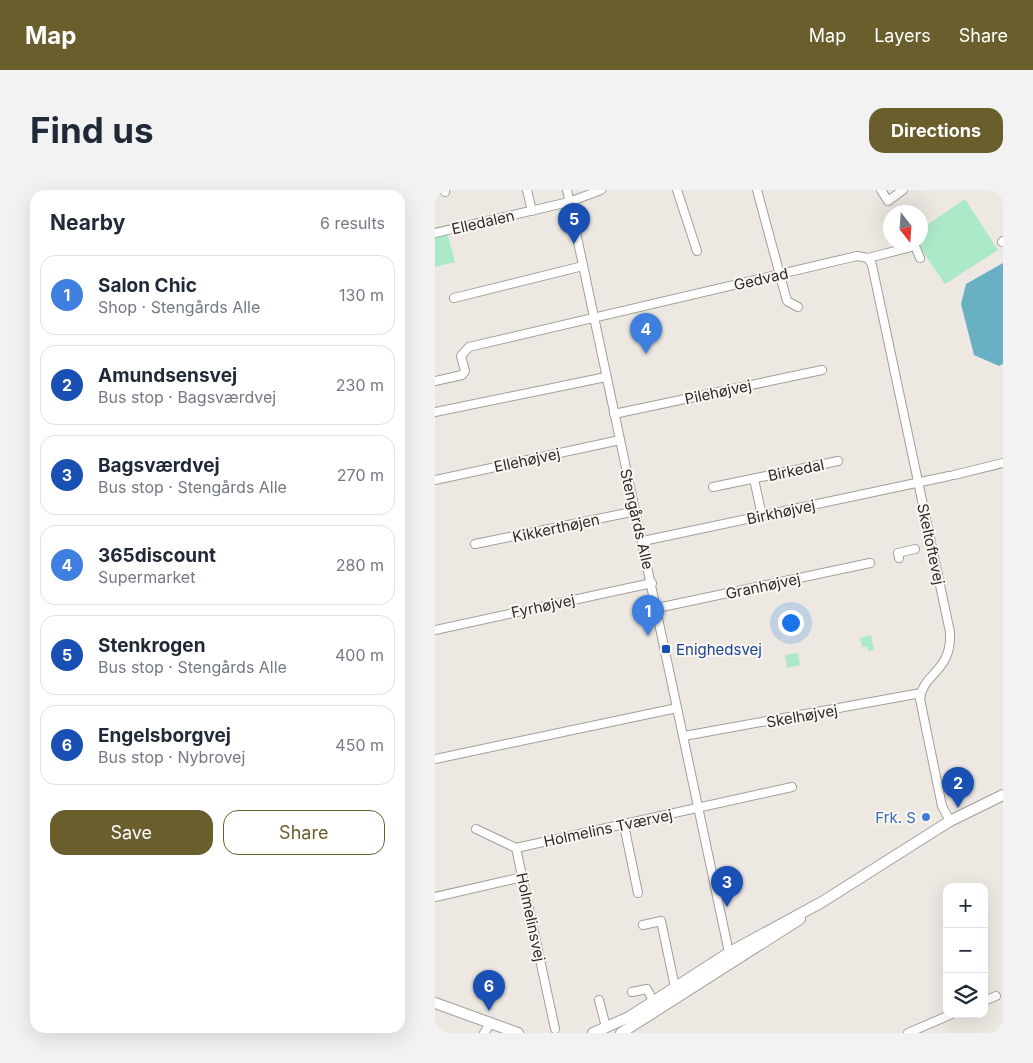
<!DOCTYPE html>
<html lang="en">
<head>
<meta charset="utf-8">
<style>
	:root { --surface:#fff; --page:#f2f2f3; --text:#1f2937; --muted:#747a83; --line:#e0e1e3; --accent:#6a5f2c }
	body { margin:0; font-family:Inter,sans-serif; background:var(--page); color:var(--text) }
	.controls { position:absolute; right:15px; bottom:15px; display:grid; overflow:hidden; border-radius:10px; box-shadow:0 5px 20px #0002 }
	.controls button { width:45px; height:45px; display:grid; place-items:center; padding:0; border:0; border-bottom:1px solid var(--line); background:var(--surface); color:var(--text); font:25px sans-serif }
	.compass { position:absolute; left:448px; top:15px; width:45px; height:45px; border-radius:50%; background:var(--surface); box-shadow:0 5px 20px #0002; rotate:163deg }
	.you { position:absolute; left:355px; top:432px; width:18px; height:18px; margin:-12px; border:4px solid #fff; border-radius:50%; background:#1a73e8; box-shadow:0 0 0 8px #1a73e833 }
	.badge { display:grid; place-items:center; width:32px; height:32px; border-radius:50%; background:var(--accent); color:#fff; font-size:16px; font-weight:700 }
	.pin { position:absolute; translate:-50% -41px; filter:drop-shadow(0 1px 2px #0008) }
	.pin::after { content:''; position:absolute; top:26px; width:18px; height:15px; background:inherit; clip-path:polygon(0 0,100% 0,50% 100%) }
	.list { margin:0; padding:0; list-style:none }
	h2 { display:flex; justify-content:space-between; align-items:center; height:65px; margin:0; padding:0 20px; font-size:21px }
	h2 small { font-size:16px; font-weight:400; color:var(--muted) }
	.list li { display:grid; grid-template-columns:32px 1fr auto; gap:15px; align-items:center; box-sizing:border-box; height:80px; margin:0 10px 10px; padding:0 10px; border:1px solid var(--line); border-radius:15px }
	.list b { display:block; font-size:19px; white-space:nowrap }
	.list p { margin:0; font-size:16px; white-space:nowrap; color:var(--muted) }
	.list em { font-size:16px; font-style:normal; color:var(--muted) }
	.actions { display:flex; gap:10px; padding:15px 20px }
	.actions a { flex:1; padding:11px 0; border:1px solid var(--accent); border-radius:15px; text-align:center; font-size:18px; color:var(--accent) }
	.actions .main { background:var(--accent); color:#fff }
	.icon { flex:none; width:28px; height:28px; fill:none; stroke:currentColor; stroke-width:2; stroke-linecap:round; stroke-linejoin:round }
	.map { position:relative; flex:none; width:568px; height:843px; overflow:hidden; border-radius:15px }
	header { display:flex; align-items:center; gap:30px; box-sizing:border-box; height:70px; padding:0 25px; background:var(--accent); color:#fff }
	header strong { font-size:24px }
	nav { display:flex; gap:28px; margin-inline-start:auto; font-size:18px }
	.intro { display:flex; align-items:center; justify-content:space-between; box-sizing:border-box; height:120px; padding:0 30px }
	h1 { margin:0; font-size:35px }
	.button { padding:12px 22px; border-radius:15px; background:var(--accent); color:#fff; font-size:18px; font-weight:700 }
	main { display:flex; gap:30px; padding:0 30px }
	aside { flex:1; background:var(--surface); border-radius:15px; box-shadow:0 5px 20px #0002 }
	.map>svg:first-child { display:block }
	.green { fill:#ace9c9 }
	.water { fill:#69b0c5 }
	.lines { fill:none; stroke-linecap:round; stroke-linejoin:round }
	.minor-casing { stroke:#a39f98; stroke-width:10 }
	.major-casing { stroke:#a39f98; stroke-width:12 }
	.minor { stroke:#fff; stroke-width:8 }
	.major { stroke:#fff; stroke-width:10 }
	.transit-dot { fill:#1a4fb4; stroke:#fbf6ef; stroke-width:2 }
	.shop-dot { fill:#3f7fe0; stroke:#fbf6ef; stroke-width:2 }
	.labels { text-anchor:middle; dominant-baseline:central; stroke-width:4; stroke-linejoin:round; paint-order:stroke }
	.street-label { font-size:15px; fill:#2e2c29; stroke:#fbf6ef }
	.transit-label { font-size:15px; fill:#164399; stroke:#fbf6ef; text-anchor:start }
	.shop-label { font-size:15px; fill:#366cbe; stroke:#fbf6ef; text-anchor:end }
</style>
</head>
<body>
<header>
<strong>Map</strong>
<nav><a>Map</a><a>Layers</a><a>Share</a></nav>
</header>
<div class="intro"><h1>Find us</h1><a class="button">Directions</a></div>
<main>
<aside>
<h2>Nearby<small>6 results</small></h2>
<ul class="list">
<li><span class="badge" style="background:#3f7fe0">1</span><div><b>Salon Chic</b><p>Shop · Stengårds Alle</p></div><em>130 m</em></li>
<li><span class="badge" style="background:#1a4fb4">2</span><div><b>Amundsensvej</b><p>Bus stop · Bagsværdvej</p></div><em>230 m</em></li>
<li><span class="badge" style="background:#1a4fb4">3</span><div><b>Bagsværdvej</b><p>Bus stop · Stengårds Alle</p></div><em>270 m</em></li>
<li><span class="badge" style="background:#3f7fe0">4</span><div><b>365discount</b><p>Supermarket</p></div><em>280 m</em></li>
<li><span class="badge" style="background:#1a4fb4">5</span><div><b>Stenkrogen</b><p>Bus stop · Stengårds Alle</p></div><em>400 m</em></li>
<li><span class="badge" style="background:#1a4fb4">6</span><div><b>Engelsborgvej</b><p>Bus stop · Nybrovej</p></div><em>450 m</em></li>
</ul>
<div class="actions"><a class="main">Save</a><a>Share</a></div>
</aside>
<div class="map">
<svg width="568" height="843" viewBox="0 0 568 843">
	<rect width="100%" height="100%" fill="#ede9e2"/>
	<g class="green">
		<polygon points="530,9 563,60 510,94 482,53 486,52 486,39"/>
		<polygon points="11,39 20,72 0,77 0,41"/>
		<polygon points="436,445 439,460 433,461 432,456 427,457 425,448"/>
		<polygon points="363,463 365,475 352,478 350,465"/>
	</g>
	<polygon class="water" points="568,73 568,174 564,176 539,165 526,114 531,94"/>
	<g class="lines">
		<g class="minor-casing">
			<g id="minor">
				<polyline points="10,0 10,2"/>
				<polyline points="92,0 97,21"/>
				<polyline points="132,0 293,758 297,765"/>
				<polyline points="242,0 262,61"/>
				<polyline points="322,0 352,111 363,117"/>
				<polyline points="446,0 453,11 468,0"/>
				<polyline points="0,43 134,12 166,0"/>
				<polyline points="567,52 568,51"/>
				<path d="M433 68 437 75 515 442C517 483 488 482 485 509L507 616 515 631"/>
				<polyline points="19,108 148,76"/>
				<polyline points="0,191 27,185 30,181 26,166 34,157 422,66 433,68 480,56 485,68"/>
				<polyline points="0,222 171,187"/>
				<polyline points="179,224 387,180"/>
				<polyline points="519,285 568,273"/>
				<polyline points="319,289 327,326"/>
				<polyline points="0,290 185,250"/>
				<polyline points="278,297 403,271"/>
				<polyline points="208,351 514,286"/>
				<polyline points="40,354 201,321"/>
				<polyline points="464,368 463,363 480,359"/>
				<polyline points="222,418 435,373"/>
				<polyline points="0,440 217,393"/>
				<polyline points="249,546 486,503"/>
				<polyline points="0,569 242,518"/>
				<polyline points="189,635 203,703"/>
				<polyline points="41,639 81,658 120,839"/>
				<polyline points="81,658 357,597"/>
				<polyline points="0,707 88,687"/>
				<polyline points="208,735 226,731 240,797"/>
				<polyline points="197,802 212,799 218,811"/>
				<polyline points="164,810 171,837"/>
				<polyline points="549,811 561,806"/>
				<polyline points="49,843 55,834"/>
				<polyline points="473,843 517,824"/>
			</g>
		</g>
		<g class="major-casing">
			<g id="major">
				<polyline points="0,813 83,843"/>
				<polyline points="158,843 194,827 295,762 387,712 515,631 568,605"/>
				<polyline points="186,843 365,729"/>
			</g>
		</g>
		<use href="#minor" class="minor"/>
		<use href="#major" class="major"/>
	</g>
	<rect class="transit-dot" x="226" y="454" width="10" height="10" rx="2.5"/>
	<circle class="shop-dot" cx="491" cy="627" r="5"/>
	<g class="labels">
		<g class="street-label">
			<text transform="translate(48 32) rotate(-13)">Elledalen</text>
			<text transform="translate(326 89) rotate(-13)">Gedvad</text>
			<text transform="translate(283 202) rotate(-12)">Pilehøjvej</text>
			<text transform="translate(92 270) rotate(-12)">Ellehøjvej</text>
			<text transform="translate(361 280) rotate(-12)">Birkedal</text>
			<text transform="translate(346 322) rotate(-12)">Birkhøjvej</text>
			<text transform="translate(202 329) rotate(77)">Stengårds Alle</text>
			<text transform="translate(121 338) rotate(-12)">Kikkerthøjen</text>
			<text transform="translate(496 354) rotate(78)">Skeltoftevej</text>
			<text transform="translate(328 396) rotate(-12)">Granhøjvej</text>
			<text transform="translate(108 416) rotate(-12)">Fyrhøjvej</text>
			<text transform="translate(367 526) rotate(-10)">Skelhøjvej</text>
			<text transform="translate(173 638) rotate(-12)">Holmelins Tværvej</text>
			<text transform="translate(96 727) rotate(78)">Holmelinsvej</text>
		</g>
		<g class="transit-label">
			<text x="241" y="459">Enighedsvej</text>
		</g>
		<g class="shop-label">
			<text x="481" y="627">Frk. S</text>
		</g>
	</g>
</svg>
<div class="controls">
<button>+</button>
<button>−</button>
<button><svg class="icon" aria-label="layers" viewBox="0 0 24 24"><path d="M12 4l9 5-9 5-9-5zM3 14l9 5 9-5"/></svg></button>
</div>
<svg class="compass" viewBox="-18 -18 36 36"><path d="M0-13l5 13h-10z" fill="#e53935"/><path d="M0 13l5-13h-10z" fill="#747a83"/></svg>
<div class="you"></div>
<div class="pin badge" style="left:213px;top:446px;background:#3f7fe0">1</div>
<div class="pin badge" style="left:523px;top:618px;background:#1a4fb4">2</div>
<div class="pin badge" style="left:292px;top:717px;background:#1a4fb4">3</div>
<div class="pin badge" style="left:211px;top:164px;background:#3f7fe0">4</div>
<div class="pin badge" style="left:139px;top:54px;background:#1a4fb4">5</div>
<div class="pin badge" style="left:54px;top:821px;background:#1a4fb4">6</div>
</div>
</main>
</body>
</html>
